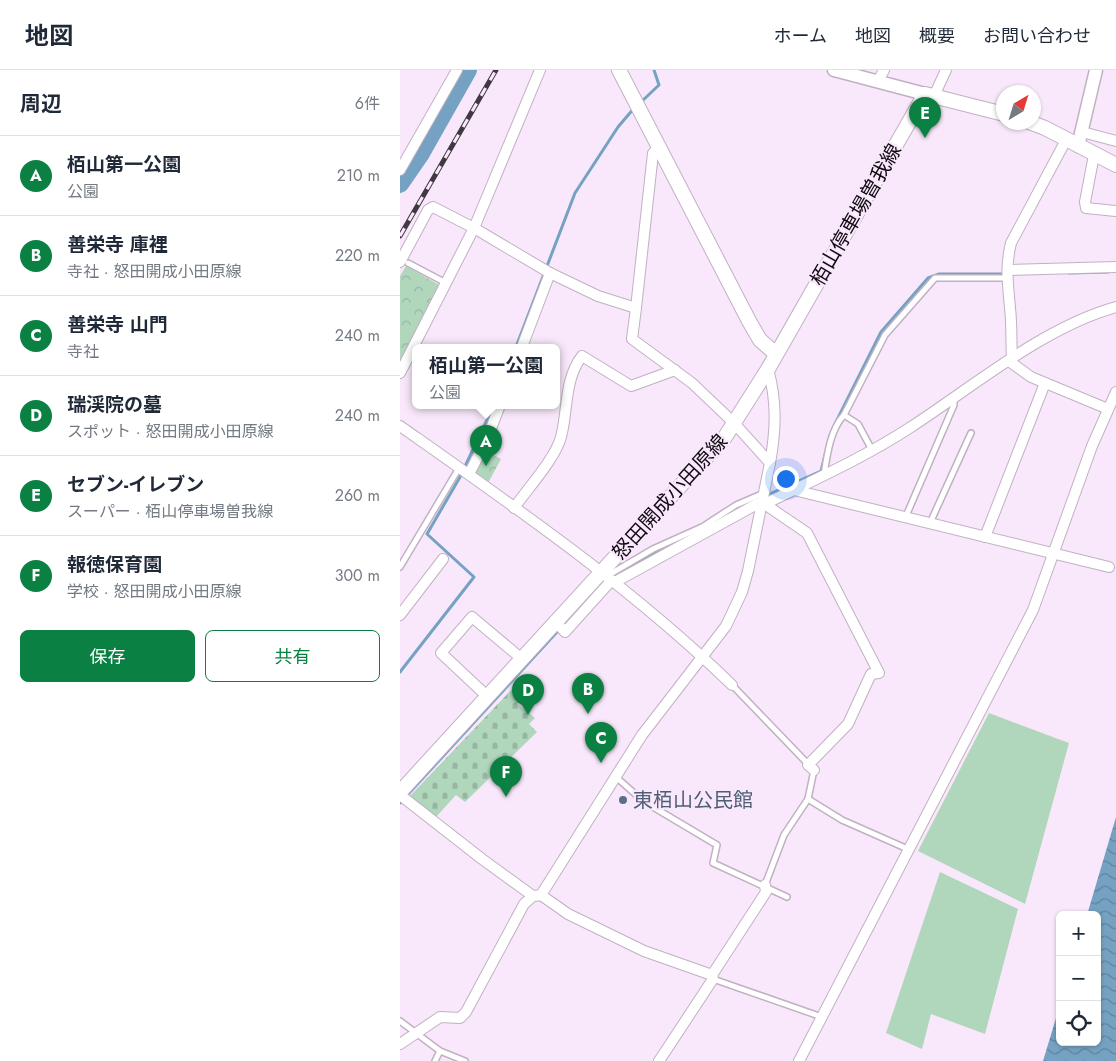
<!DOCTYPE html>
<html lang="ja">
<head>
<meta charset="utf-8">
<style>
	:root { --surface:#fff; --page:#f2f2f3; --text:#1f2937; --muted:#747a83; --line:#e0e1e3; --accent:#0b8043 }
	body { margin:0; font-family:Jost,"Noto Sans JP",sans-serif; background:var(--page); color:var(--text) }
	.controls { position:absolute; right:15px; bottom:15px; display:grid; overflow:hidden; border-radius:8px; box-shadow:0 1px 4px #0004 }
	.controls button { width:45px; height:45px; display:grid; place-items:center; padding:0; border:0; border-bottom:1px solid var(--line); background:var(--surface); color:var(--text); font:25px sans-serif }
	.compass { position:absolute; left:596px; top:15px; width:45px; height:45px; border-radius:50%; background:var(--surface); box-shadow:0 1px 4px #0004; rotate:38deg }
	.you { position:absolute; left:385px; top:408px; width:18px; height:18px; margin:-12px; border:4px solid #fff; border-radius:50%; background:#1a73e8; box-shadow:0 0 0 8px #1a73e833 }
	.badge { display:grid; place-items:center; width:32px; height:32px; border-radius:50%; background:var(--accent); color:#fff; font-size:16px; font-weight:700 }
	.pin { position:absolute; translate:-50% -41px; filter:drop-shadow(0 1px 2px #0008) }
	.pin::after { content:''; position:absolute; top:26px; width:18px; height:15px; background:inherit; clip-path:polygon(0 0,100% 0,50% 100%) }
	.popup { position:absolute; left:12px; top:274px; width:148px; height:65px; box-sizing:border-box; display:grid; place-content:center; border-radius:8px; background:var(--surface); filter:drop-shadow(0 1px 4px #0005); font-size:16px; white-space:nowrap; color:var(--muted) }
	.popup b { font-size:19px; color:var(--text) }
	.popup::after { content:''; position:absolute; left:50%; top:100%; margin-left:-10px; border:10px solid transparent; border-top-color:var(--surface) }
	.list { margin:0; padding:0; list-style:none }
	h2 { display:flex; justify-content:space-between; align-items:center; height:65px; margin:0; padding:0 20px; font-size:21px }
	h2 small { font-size:16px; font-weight:400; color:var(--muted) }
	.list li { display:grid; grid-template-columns:32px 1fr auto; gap:15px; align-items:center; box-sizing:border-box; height:80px; padding:0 20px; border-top:1px solid var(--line) }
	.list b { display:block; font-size:19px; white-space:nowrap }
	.list p { margin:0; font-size:16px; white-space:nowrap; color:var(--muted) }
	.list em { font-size:16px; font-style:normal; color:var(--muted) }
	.actions { display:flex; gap:10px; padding:15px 20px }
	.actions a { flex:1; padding:11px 0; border:1px solid var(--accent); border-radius:8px; text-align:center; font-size:18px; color:var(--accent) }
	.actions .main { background:var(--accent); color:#fff }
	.icon { flex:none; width:28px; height:28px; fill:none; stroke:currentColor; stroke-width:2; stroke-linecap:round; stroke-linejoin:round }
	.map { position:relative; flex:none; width:716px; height:991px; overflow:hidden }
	header { display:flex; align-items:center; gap:30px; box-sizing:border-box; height:70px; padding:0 25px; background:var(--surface); border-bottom:1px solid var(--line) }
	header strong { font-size:24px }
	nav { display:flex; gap:28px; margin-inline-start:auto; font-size:18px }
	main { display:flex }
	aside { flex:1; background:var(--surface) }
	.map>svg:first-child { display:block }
	.green { fill:#b0d6bc }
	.cemetery { fill:url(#cemetery-stones) }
	.park { fill:url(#park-crowns) }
	.water { fill:url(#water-waves) }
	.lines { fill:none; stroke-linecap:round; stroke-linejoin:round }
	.stream { stroke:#75a2c2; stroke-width:3 }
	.river { stroke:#75a2c2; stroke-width:18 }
	.service-casing { stroke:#c0b1c2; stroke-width:8 }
	.minor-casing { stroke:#c0b1c2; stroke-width:12 }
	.tertiary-casing { stroke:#c0b1c2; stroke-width:15 }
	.secondary-casing { stroke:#c0b1c2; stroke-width:16 }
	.service { stroke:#fff; stroke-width:5 }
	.minor { stroke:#fff; stroke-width:10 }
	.tertiary { stroke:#fff; stroke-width:12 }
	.secondary { stroke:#fff; stroke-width:14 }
	.rail-casing { stroke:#403942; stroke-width:5 }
	.rail { stroke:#f9e8fb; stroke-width:3; stroke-dasharray:9; stroke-linecap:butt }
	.service-dot { fill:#5c6f8a; stroke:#f9e8fb; stroke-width:2 }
	.labels { text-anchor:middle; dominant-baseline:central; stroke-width:4.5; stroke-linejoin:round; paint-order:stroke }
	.street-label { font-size:20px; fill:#100b11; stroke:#f9e8fb }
	.service-label { font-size:20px; fill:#4e5e75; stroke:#f9e8fb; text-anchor:start }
</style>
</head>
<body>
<header>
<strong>地図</strong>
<nav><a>ホーム</a><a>地図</a><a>概要</a><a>お問い合わせ</a></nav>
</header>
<main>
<aside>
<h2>周辺<small>6件</small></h2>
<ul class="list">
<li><span class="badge">A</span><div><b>栢山第一公園</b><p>公園</p></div><em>210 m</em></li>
<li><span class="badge">B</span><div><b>善栄寺 庫裡</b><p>寺社 · 怒田開成小田原線</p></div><em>220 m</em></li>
<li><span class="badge">C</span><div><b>善栄寺 山門</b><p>寺社</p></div><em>240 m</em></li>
<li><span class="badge">D</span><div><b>瑞渓院の墓</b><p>スポット · 怒田開成小田原線</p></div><em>240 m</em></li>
<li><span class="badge">E</span><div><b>セブン-イレブン</b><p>スーパー · 栢山停車場曽我線</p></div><em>260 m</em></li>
<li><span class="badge">F</span><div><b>報徳保育園</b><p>学校 · 怒田開成小田原線</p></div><em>300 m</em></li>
</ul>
<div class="actions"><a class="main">保存</a><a>共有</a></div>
</aside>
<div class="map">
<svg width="716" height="991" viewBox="0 0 716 991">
	<defs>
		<pattern id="cemetery-stones" width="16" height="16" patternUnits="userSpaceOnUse" patternTransform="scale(1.25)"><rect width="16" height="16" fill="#b0d6bc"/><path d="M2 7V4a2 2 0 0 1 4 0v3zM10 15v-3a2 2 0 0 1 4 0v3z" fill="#96b6a1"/></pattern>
		<pattern id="park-crowns" width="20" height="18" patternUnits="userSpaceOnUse" patternTransform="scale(1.25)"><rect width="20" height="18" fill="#b0d6bc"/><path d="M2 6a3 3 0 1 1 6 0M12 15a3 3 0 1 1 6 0" fill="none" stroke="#96b6a1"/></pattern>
		<pattern id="water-waves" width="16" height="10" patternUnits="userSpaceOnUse" patternTransform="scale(1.25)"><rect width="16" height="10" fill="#75a2c2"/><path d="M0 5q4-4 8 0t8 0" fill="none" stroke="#5f829c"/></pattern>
	</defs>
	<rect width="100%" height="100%" fill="#f9e8fb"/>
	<g class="green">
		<polygon points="589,643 669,673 625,834 518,781"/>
		<polygon points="540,802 618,839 585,964 531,944 522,979 486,963"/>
	</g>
	<polygon class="cemetery" points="118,613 127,621 117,634 135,648 129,654 137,662 65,732 56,725 36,747 10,726"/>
	<g class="park">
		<polygon points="6,196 41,216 0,298 0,206"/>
		<polygon points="83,379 101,389 87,415 71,403"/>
	</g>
	<polygon class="water" points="716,747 716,991 643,991 660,935 660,972 697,972 697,845 687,845"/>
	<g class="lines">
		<g class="stream">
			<polyline points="240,33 259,15 254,0"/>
			<polyline points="669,203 708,202"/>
			<polyline points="116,277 175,123 218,57 235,37"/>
			<polyline points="436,352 481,262 528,208 539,204 606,204"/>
			<polyline points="365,426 421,401 430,365"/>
			<polyline points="210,508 255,482 284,468"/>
			<polyline points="0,602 74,507 27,464 60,407 94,335"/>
			<polyline points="0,733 191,525"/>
		</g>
		<polyline class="river" points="0,114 20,85 68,0"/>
		<g class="service-casing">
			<g id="service">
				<polyline points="8,193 46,213"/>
				<polyline points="472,380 458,354 444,345 485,265 535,208 605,208"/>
				<path d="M424 405C427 386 430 360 444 345"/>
				<polyline points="506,446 554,335 554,328"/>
				<polyline points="530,453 571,363"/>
				<polyline points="0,497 59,398"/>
				<polyline points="207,506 253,479 302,457 336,435 364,423"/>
				<polyline points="332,615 408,694"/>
				<polyline points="216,707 243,731 317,775 313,793 387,827"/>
				<polyline points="408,729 442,750 510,780"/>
				<polyline points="365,815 384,765 408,729 414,700"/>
				<polyline points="313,909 422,947"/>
				<polyline points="0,951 40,981 65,991"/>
				<polyline points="35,991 40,981"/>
			</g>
		</g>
		<g class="minor-casing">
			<g id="minor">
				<polyline points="478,11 484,0"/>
				<polyline points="534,26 546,0"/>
				<polyline points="682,62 716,71"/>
				<polyline points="694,85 685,132 686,138 716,141"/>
				<polyline points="0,100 57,0"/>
				<polyline points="0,192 28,140 33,137 74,158 150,203 122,277"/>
				<polyline points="608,200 716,197"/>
				<polyline points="150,203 198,226 236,238 253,83 259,78"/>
				<path d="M612 289C611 272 612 255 610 238 608 214 605 197 611 173L666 70"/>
				<polyline points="609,291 631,307 708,339"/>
				<path d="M368 299C377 331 376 360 370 393"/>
				<polyline points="0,303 74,158 140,0"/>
				<path d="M0 356C115 437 231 517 332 615"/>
				<polyline points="69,404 87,369 100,335"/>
				<polyline points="394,420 709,497"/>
				<polyline points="363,433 407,463 479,603 471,604 448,654 408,695 414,700"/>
				<path d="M114 438C128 418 155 389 161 367 168 341 164 309 182 286L231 316 275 300"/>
				<polyline points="585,467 645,313"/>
				<polyline points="0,545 43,489"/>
				<path d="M156 552 165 562 210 512H215L357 434 367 433C416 409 465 387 511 357 574 316 644 257 716 237"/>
				<polyline points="88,627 41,583 72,547 122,589"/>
				<polyline points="0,725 82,789 133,826 124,834 66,942 60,948 40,947 0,974"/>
				<polyline points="141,825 242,665 326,556 342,522 348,501 370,393 334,353 292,313 232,269 236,238"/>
				<polyline points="134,826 141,825 168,844 244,881 312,905 313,909 259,991"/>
				<polyline points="312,905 366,822 365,815"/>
				<polyline points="399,991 633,540 692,376 716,322"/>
			</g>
		</g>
		<g class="tertiary-casing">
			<g id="tertiary">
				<polyline points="434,0 525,24"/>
				<polyline points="678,76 696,0"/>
			</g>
		</g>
		<g class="secondary-casing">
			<g id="secondary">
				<polyline points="219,0 349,251 360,270 376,284"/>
				<polyline points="629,52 645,58 716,95"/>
				<polyline points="0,722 325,367 368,299 525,24 604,44"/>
			</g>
		</g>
		<use href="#service" class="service"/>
		<use href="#minor" class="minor"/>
		<use href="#tertiary" class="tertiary"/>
		<use href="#secondary" class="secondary"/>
		<g class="rail-casing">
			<polyline id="rail" points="0,166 96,0"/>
		</g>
		<use href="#rail" class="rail"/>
	</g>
	<circle class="service-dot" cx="223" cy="730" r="5"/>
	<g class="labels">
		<g class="street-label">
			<text transform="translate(456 145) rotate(-60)">栢山停車場曽我線</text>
			<text transform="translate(270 427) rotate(-48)">怒田開成小田原線</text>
		</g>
		<g class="service-label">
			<text x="233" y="730">東栢山公民館</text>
		</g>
	</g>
</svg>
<div class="controls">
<button>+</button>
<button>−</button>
<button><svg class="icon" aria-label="locate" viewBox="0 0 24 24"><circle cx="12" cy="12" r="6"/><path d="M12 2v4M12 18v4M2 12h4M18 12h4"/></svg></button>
</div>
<svg class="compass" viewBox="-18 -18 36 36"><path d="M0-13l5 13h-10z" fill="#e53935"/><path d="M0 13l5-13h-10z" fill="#747a83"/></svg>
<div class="you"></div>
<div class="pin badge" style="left:86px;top:396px">A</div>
<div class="popup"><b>栢山第一公園</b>公園</div>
<div class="pin badge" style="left:188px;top:644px">B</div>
<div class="pin badge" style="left:201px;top:693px">C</div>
<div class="pin badge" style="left:128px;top:645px">D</div>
<div class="pin badge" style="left:525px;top:68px">E</div>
<div class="pin badge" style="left:106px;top:727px">F</div>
</div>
</main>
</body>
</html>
